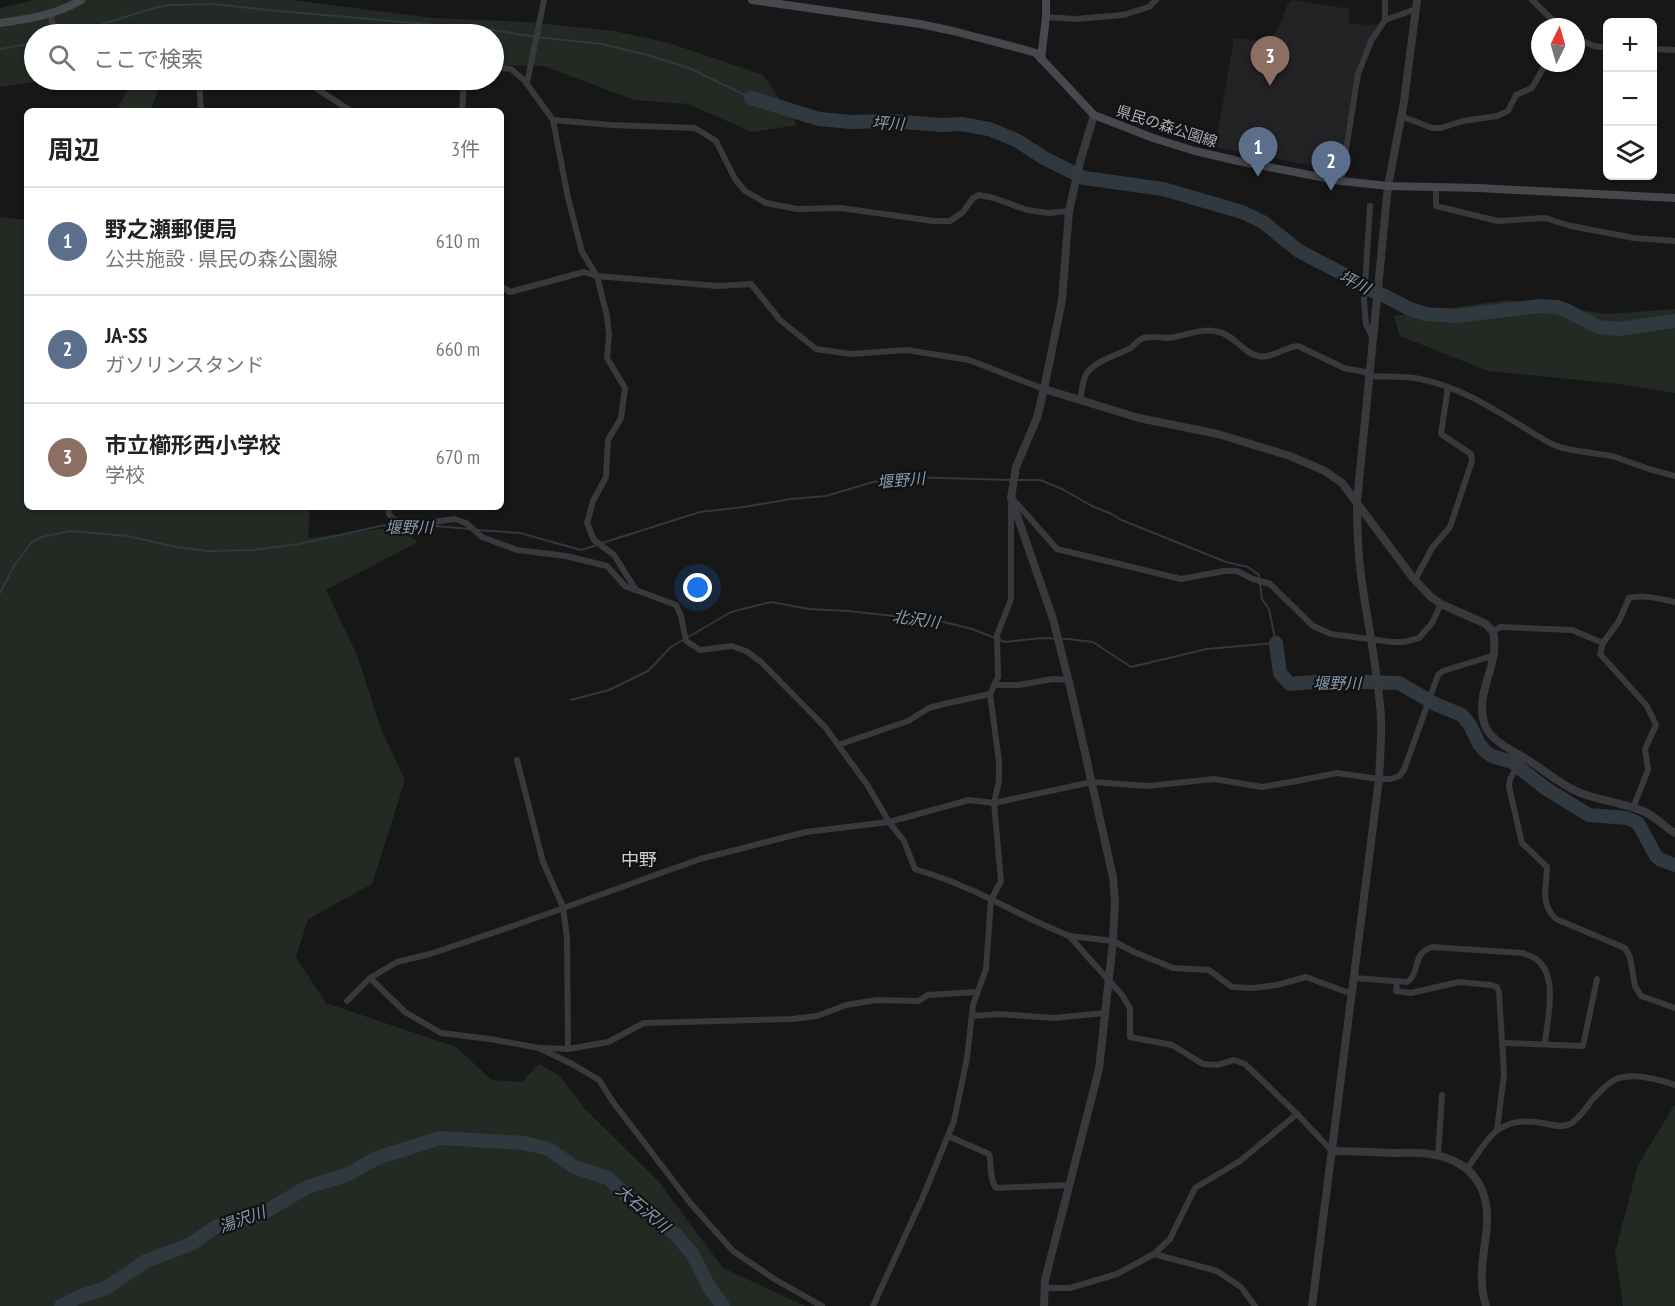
<!DOCTYPE html>
<html lang="ja">
<head>
<meta charset="utf-8">
<style>
	:root { --surface:#fff; --page:#f6f6f6; --text:#222; --muted:#767676; --line:#e0e0e0; --accent:#766034 }
	body { margin:0; font-family:"PT Sans Narrow","Noto Sans JP",sans-serif; background:var(--page); color:var(--text) }
	.controls { position:absolute; right:18px; top:18px; display:grid; overflow:hidden; border-radius:9px; box-shadow:0 2px 4px #0004 }
	.controls button { width:54px; height:54px; display:grid; place-items:center; padding:0; border:0; border-bottom:2px solid var(--line); background:var(--surface); color:var(--text); font:30px sans-serif }
	.compass { position:absolute; left:1531px; top:18px; width:54px; height:54px; border-radius:50%; background:var(--surface); box-shadow:0 2px 4px #0004; rotate:5deg }
	.you { position:absolute; left:698px; top:588px; width:21px; height:21px; margin:-15px; border:4px solid #fff; border-radius:50%; background:#1a73e8; box-shadow:0 0 0 9px #1a73e833 }
	.badge { display:grid; place-items:center; width:39px; height:39px; border-radius:50%; background:var(--accent); color:#fff; font-size:20px; font-weight:700 }
	.pin { position:absolute; translate:-50% -50px; filter:drop-shadow(0 2px 3px #0008) }
	.pin::after { content:''; position:absolute; top:32px; width:21px; height:18px; background:inherit; clip-path:polygon(0 0,100% 0,50% 100%) }
	.list { margin:0; padding:0; list-style:none }
	h2 { display:flex; justify-content:space-between; align-items:center; height:78px; margin:0; padding:0 24px; font-size:26px }
	h2 small { font-size:20px; font-weight:400; color:var(--muted) }
	.list li { display:grid; grid-template-columns:39px 1fr auto; gap:18px; align-items:center; box-sizing:border-box; height:108px; padding:0 24px; border-top:2px solid var(--line) }
	.list b { display:block; font-size:22px; white-space:nowrap }
	.list p { margin:0; font-size:20px; white-space:nowrap; color:var(--muted) }
	.list em { font-size:20px; font-style:normal; color:var(--muted) }
	.icon { flex:none; width:33px; height:33px; fill:none; stroke:currentColor; stroke-width:2; stroke-linecap:round; stroke-linejoin:round }
	.map { position:relative; flex:none; width:1675px; height:1306px; overflow:hidden }
	.search { position:absolute; background:var(--surface); box-shadow:0 2px 4px #0004; left:24px; top:24px; width:480px; height:66px; display:flex; align-items:center; gap:15px; box-sizing:border-box; padding:0 21px; border-radius:33px; color:var(--muted); font-size:22px }
	.panel { position:absolute; background:var(--surface); box-shadow:0 2px 4px #0004; left:24px; top:108px; width:480px; height:402px; border-radius:9px }
	.map>svg:first-child { display:block }
	.built { fill:#232325 }
	.green { fill:#232a24 }
	.lines { fill:none; stroke-linecap:round; stroke-linejoin:round }
	.stream { stroke:#313940; stroke-width:2 }
	.river { stroke:#313940; stroke-width:14 }
	.minor { stroke:#38393d; stroke-width:6 }
	.tertiary { stroke:#38393d; stroke-width:8 }
	.secondary { stroke:#46484d; stroke-width:8 }
	.labels { text-anchor:middle; dominant-baseline:central; stroke-width:4.5; stroke-linejoin:round; paint-order:stroke }
	.street-label { font-size:15px; fill:#aaaeb7; stroke:#121213 }
	.water-label { font-size:16px; font-style:italic; fill:#859bae; stroke:#121213 }
	.quarter-label { font-size:18px; fill:#cbcdd3; stroke:#121213 }
</style>
</head>
<body>
<div class="map">
<svg width="1675" height="1306" viewBox="0 0 1675 1306">
	<rect width="100%" height="100%" fill="#171718"/>
	<polygon class="built" points="1292,0 1350,9 1349,24 1379,25 1366,46 1356,70 1339,171 1215,147 1234,38 1268,41 1280,26 1288,3"/>
	<g class="green">
		<polygon points="34,0 292,0 432,18 526,22 614,31 669,43 763,75 797,125 752,132 688,104 634,100 544,66 494,65 494,34 34,34 34,80 47,80 0,87 0,8"/>
		<polygon points="133,80 162,80 150,111 116,111"/>
		<polygon points="0,217 27,220 27,507 310,507 308,538 396,527 418,542 326,590 357,655 381,729 405,780 372,884 308,919 296,957 326,1003 456,1047 492,1080 522,1082 539,1064 560,1076 585,1109 659,1182 723,1268 805,1306 0,1306"/>
		<polygon points="1508,300 1607,314 1675,309 1675,393 1618,384 1488,371 1400,336 1394,316"/>
		<polygon points="1675,1104 1675,1306 1623,1306 1615,1252 1638,1165"/>
	</g>
	<g class="lines">
		<g class="stream">
			<polyline points="71,34 154,8 171,5 214,4 268,10 493,30 536,37 602,44 647,55 689,68 751,98"/>
			<polyline points="0,49 34,43"/>
			<polyline points="476,530 520,533 581,550 597,545"/>
			<polyline points="602,543 700,512 744,507 791,499 826,496 873,482 906,477 1011,480"/>
			<polyline points="0,593 14,566 31,543 42,537 70,531 128,536 176,547 208,551 253,550 299,544 385,525 409,529 435,526 471,529"/>
			<polyline points="571,700 609,690 648,671 671,647 731,612 771,602 809,609 848,611 940,621 972,629 1005,642 1041,638 1068,639 1093,642 1131,667 1207,649 1276,643 1269,609 1262,599 1259,575 1248,567 1226,562 1119,519 1112,514 1092,506 1060,488 1040,480 1016,480"/>
		</g>
		<g class="river">
			<polyline points="751,98 819,119 851,122 890,121 942,125 961,124 989,129 1016,140 1044,158 1084,178 1163,189 1242,212 1263,222 1299,251 1347,276 1364,287 1385,296 1410,309 1426,314 1455,316 1540,306 1557,307 1566,310 1598,327 1619,329 1675,321"/>
			<polyline points="1276,643 1280,673 1290,684 1328,681 1399,683 1435,704 1462,715 1470,725 1479,744 1486,752 1492,756 1512,762 1545,788 1589,815 1627,818 1638,823 1656,856 1661,860 1675,865"/>
			<polyline points="61,1306 81,1296 106,1288 146,1261 191,1244 217,1226 262,1214 307,1187 347,1175 377,1158 440,1138 523,1143 549,1149 574,1167 608,1178 628,1197 649,1211 677,1236 693,1255 709,1287 723,1306"/>
		</g>
		<g class="minor">
			<polyline points="1532,0 1560,27"/>
			<polyline points="50,13 55,34"/>
			<polyline points="1046,17 1075,19 1123,15 1149,7 1156,0"/>
			<polyline points="1385,20 1385,0"/>
			<polyline points="1576,38 1594,46 1608,48"/>
			<polyline points="1652,49 1675,50"/>
			<polyline points="494,67 511,69 524,80 553,120 568,198 582,252 597,276 607,316 609,335 607,358 625,388 621,418 608,440 606,477 593,501 587,523 594,540 614,555 636,590 676,605 681,616 686,641 700,650 732,646 746,651 761,662 825,727 868,786 889,822 904,841 915,869 945,879 976,892 1035,921 1069,936 1122,995 1130,1008 1130,1037 1172,1045 1203,1064 1217,1065 1234,1060 1245,1064 1297,1114 1332,1151"/>
			<polyline points="199,80 201,111"/>
			<polyline points="231,80 233,81 314,87 351,111"/>
			<polyline points="527,83 544,0"/>
			<polyline points="462,111 464,80"/>
			<polyline points="1401,116 1432,128 1441,128 1463,121 1497,116 1508,111 1516,95 1532,88 1546,63"/>
			<polyline points="553,120 611,125 695,128 716,141 735,179 745,191 766,203 797,209 841,208 933,221 950,221 963,212 973,198 979,195 994,198 1027,210 1049,213 1069,211"/>
			<polyline points="1341,181 1358,74 1371,41 1385,20 1416,9"/>
			<polyline points="1436,187 1436,206 1498,221 1545,218 1571,226 1634,238 1675,241"/>
			<polyline points="1370,206 1364,301 1366,324 1373,339"/>
			<polyline points="501,286 510,292 584,272 597,276 718,286 751,284 780,320 816,349 851,354 907,350 969,360 1044,389"/>
			<path d="M1369 376C1386 377 1404 376 1420 379 1467 388 1508 419 1548 442L1559 447 1572 450 1612 456 1649 469 1675 476"/>
			<path d="M1080 400C1082 392 1082 380 1087 373 1097 360 1117 355 1131 348 1135 345 1137 341 1141 339 1149 335 1161 338 1169 338 1186 336 1202 327 1219 332 1234 335 1243 353 1258 356 1272 359 1284 347 1298 346L1344 368 1370 373"/>
			<polyline points="1012,498 1057,549 1181,579 1224,571 1237,571 1253,579 1270,584 1313,626 1331,634 1392,642 1404,642 1419,638 1432,623 1441,604"/>
			<polyline points="388,507 389,514 394,520 418,524 455,519 466,523 482,537 517,550 566,556 607,566 625,586 635,590"/>
			<polyline points="1415,580 1432,548 1450,527 1472,461 1471,454 1441,434 1448,387"/>
			<polyline points="1493,632 1500,627 1572,630 1603,643 1600,654 1647,706 1656,725 1645,749 1648,770 1633,808"/>
			<path d="M1603 643 1619 621 1629 598C1644 594 1660 599 1675 602"/>
			<polyline points="995,685 1019,685 1053,679 1069,680"/>
			<polyline points="838,745 908,721 929,708 948,703 990,694"/>
			<path d="M1523 757 1510 779 1509 787 1522 843 1547 867C1547 888 1539 902 1556 919L1625 948 1630 957 1635 986 1641 996 1675 1008"/>
			<polyline points="517,760 543,862 563,907 567,938 568,1049 541,1048"/>
			<polyline points="1070,936 1113,941 1134,952 1173,968 1209,970 1232,987 1253,988 1277,985 1306,977 1352,994"/>
			<polyline points="370,978 405,1012 441,1033 490,1039 539,1048 574,1065 599,1080 613,1102 691,1204 733,1251 776,1280 822,1306"/>
			<path d="M1354 978 1407 982C1421 973 1411 954 1432 947L1523 953C1527 955 1532 956 1536 959 1559 976 1547 1019 1545 1044"/>
			<polyline points="1397,982 1396,991 1411,993 1459,982 1491,985 1497,987 1499,992 1504,1074 1497,1130"/>
			<polyline points="347,1001 370,978 397,962 430,954 516,925 700,859 806,832 889,822 969,800 994,803 1092,782 1148,786 1214,779 1262,787 1297,781 1337,773 1379,779 1391,779 1399,776 1404,770 1438,675 1443,671 1495,655"/>
			<polyline points="972,1016 999,1014 1054,1018 1104,1013"/>
			<polyline points="1503,1043 1583,1046 1597,979"/>
			<polyline points="568,1049 608,1042 644,1023 792,1019 817,1016 846,1005 877,1000 918,1001 928,995 977,992"/>
			<path d="M948 1136 989 1154C992 1164 989 1179 996 1188L1069 1185"/>
			<polyline points="1438,1156 1442,1095"/>
			<path d="M1467 1169C1489 1137 1499 1115 1543 1123 1551 1125 1562 1128 1570 1124 1579 1119 1586 1108 1592 1100 1599 1093 1607 1083 1616 1079 1634 1072 1658 1079 1675 1085"/>
			<polyline points="1154,1254 1217,1271 1241,1287 1255,1306"/>
			<polyline points="1045,1288 1070,1288 1117,1274 1154,1254 1170,1239 1195,1188 1240,1161 1297,1114"/>
			<polyline points="873,1306 922,1199 954,1121 967,1058 973,1005 986,969 991,900 1001,881 994,803 999,781 999,761 990,694 998,677 997,635 1011,599 1011,505"/>
		</g>
		<g class="tertiary">
			<path d="M1044 389 1139 418 1218 434 1290 456 1325 471 1342 483 1413 578 1431 597 1441 604 1486 624 1493 632C1500 664 1477 688 1483 718 1484 726 1488 732 1493 737 1503 747 1517 753 1528 760 1547 772 1562 786 1583 794 1603 801 1625 803 1645 812 1656 817 1664 827 1675 833"/>
			<path d="M1332 1151C1352 1151 1372 1152 1392 1153 1404 1153 1417 1152 1429 1154 1468 1159 1489 1184 1487 1223 1485 1251 1477 1279 1486 1306"/>
			<polyline points="1044,1306 1045,1280 1099,1069 1113,941 1115,902 1113,877 1070,686 1053,619 1011,498 1016,467 1037,418 1044,389 1062,300 1069,211 1080,162 1094,115"/>
			<path d="M1312 1306 1379 779C1380 754 1383 729 1380 705 1376 662 1367 619 1361 576 1358 552 1357 527 1357 502L1388 186 1404 102 1417 0"/>
		</g>
		<g class="secondary">
			<polyline points="752,0 920,24 953,31 1022,49 1036,53 1094,115 1153,138 1195,151 1238,161 1341,181 1388,186 1478,188 1675,198"/>
			<path d="M0 23C28 19 56 15 81 0"/>
			<polyline points="1041,59 1046,17 1046,0"/>
		</g>
	</g>
	<g class="labels">
		<g class="street-label">
			<text transform="translate(1167 126) rotate(18)">県民の森公園線</text>
		</g>
		<g class="water-label">
			<text transform="translate(888 123) rotate(3)">坪川</text>
			<text transform="translate(1355 282) rotate(27)">坪川</text>
			<text transform="translate(901 480) rotate(-5)">堰野川</text>
			<text x="409" y="527">堰野川</text>
			<text transform="translate(916 619) rotate(8)">北沢川</text>
			<text x="1337" y="683">堰野川</text>
			<text transform="translate(643 1208) rotate(40)">大石沢川</text>
			<text transform="translate(242 1219) rotate(-20)">湯沢川</text>
		</g>
		<g class="quarter-label">
			<text x="639" y="859">中野</text>
		</g>
	</g>
</svg>
<div class="controls">
<button>+</button>
<button>−</button>
<button><svg class="icon" aria-label="layers" viewBox="0 0 24 24"><path d="M12 4l9 5-9 5-9-5zM3 14l9 5 9-5"/></svg></button>
</div>
<svg class="compass" viewBox="-18 -18 36 36"><path d="M0-13l5 13h-10z" fill="#e53935"/><path d="M0 13l5-13h-10z" fill="#767676"/></svg>
<div class="you"></div>
<div class="pin badge" style="left:1258px;top:177px;background:#5c6f8a">1</div>
<div class="pin badge" style="left:1331px;top:191px;background:#5c6f8a">2</div>
<div class="pin badge" style="left:1270px;top:86px;background:#8d6e63">3</div>
<div class="search"><svg class="icon" aria-label="search" viewBox="0 0 24 24"><circle cx="10" cy="10" r="6"/><path d="M15 15l6 6"/></svg>ここで検索</div>
<section class="panel">
<h2>周辺<small>3件</small></h2>
<ul class="list">
<li><span class="badge" style="background:#5c6f8a">1</span><div><b>野之瀬郵便局</b><p>公共施設 · 県民の森公園線</p></div><em>610 m</em></li>
<li><span class="badge" style="background:#5c6f8a">2</span><div><b>JA-SS</b><p>ガソリンスタンド</p></div><em>660 m</em></li>
<li><span class="badge" style="background:#8d6e63">3</span><div><b>市立櫛形西小学校</b><p>学校</p></div><em>670 m</em></li>
</ul>
</section>
</div>
</body>
</html>
